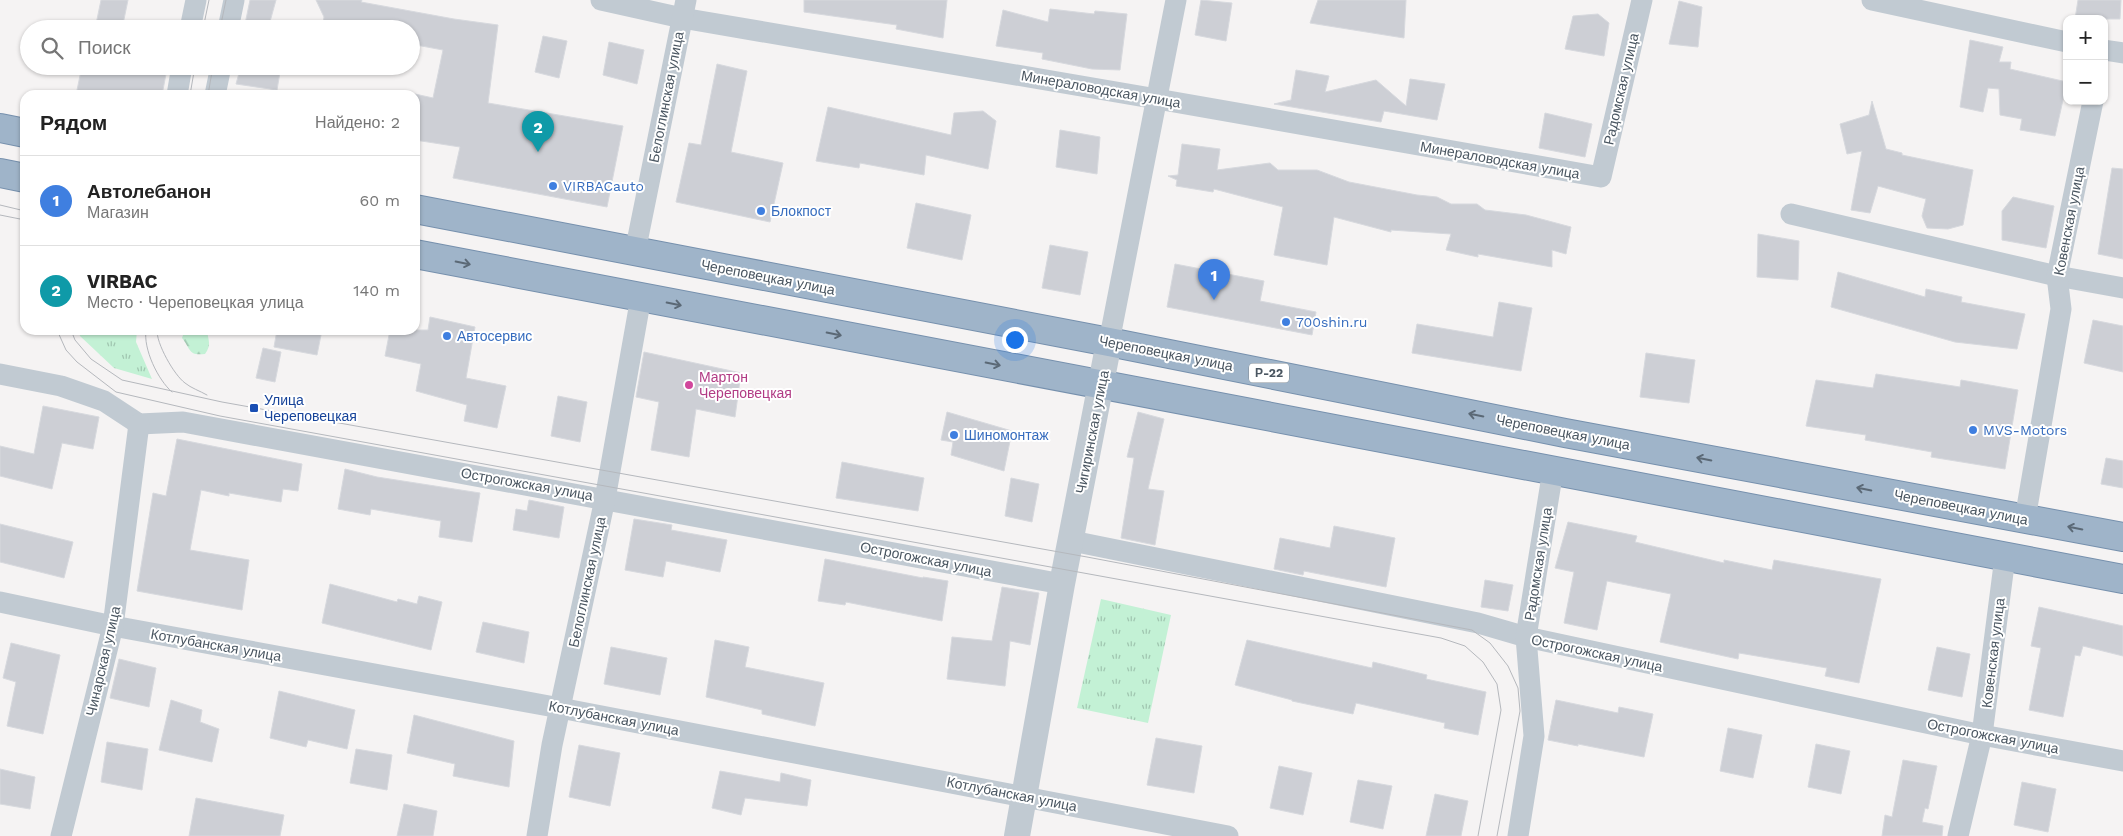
<!DOCTYPE html>
<html lang="ru">
<head>
<meta charset="utf-8">
<style>
	:root { --surface:#fff; --page:#f2f2f2; --text:#222; --muted:#767676; --line:#e0e0e0; --accent:#1a73e8 }
	body { margin:0; font-family:"Work Sans",sans-serif; background:var(--page); color:var(--text) }
	.controls { position:absolute; right:15px; top:15px; display:grid; overflow:hidden; border-radius:10px; box-shadow:0 1px 4px #0004 }
	.controls button { width:45px; height:45px; display:grid; place-items:center; padding:0; border:0; border-bottom:1px solid var(--line); background:var(--surface); color:var(--text); font:25px sans-serif }
	.you { position:absolute; left:1014px; top:339px; width:18px; height:18px; margin:-12px; border:4px solid #fff; border-radius:50%; background:#1a73e8; box-shadow:0 0 0 8px #1a73e833 }
	.badge { display:grid; place-items:center; width:32px; height:32px; border-radius:50%; background:var(--accent); color:#fff; font-size:16px; font-weight:700 }
	.pin { position:absolute; translate:-50% -41px; filter:drop-shadow(0 1px 2px #0008) }
	.pin::after { content:''; position:absolute; top:26px; width:18px; height:15px; background:inherit; clip-path:polygon(0 0,100% 0,50% 100%) }
	.list { margin:0; padding:0; list-style:none }
	h2 { display:flex; justify-content:space-between; align-items:center; height:65px; margin:0; padding:0 20px; font-size:21px }
	h2 small { font-size:16px; font-weight:400; color:var(--muted) }
	.list li { display:grid; grid-template-columns:32px 1fr auto; gap:15px; align-items:center; box-sizing:border-box; height:90px; padding:0 20px; border-top:1px solid var(--line) }
	.list b { display:block; font-size:19px; white-space:nowrap }
	.list p { margin:0; font-size:16px; white-space:nowrap; color:var(--muted) }
	.list em { font-size:16px; font-style:normal; color:var(--muted) }
	.icon { flex:none; width:28px; height:28px; fill:none; stroke:currentColor; stroke-width:2; stroke-linecap:round; stroke-linejoin:round }
	.map { position:relative; flex:none; width:2123px; height:836px; overflow:hidden }
	.search { position:absolute; background:var(--surface); box-shadow:0 1px 4px #0004; left:20px; top:20px; width:400px; height:55px; display:flex; align-items:center; gap:12px; box-sizing:border-box; padding:0 18px; border-radius:28px; color:var(--muted); font-size:19px }
	.panel { position:absolute; background:var(--surface); box-shadow:0 1px 4px #0004; left:20px; top:90px; width:400px; height:245px; border-radius:15px }
	.map>svg:first-child { display:block }
	.grass { fill:url(#grass-tufts) }
	.forest { fill:url(#forest-firs) }
	.building { fill:#cdcfd5; stroke:#d7d9de }
	.lines { fill:none; stroke-linecap:round; stroke-linejoin:round }
	.trunk-casing { stroke:#7690ad; stroke-width:30 }
	.minor { stroke:#c1cad2; stroke-width:21 }
	.tertiary { stroke:#c1cad2; stroke-width:26 }
	.trunk { stroke:#9fb4c9; stroke-width:28 }
	.tram { stroke:#b5b8bd; stroke-width:1 }
	.oneway { stroke:#5b6976 }
	.shop-dot { fill:#3f7fe0; stroke:#fff; stroke-width:2 }
	.hotel-dot { fill:#d1479c; stroke:#fff; stroke-width:2 }
	.transit-dot { fill:#1a4fb4; stroke:#fff; stroke-width:2 }
	.labels { text-anchor:middle; dominant-baseline:central; stroke-width:4; stroke-linejoin:round; paint-order:stroke }
	.shield { fill:#fff; stroke:#808990; stroke-width:1 }
	.shield-label { font-size:12px; font-weight:bold; fill:#4a5661 }
	.street-label { font-size:14px; fill:#4a5661; stroke:#fff }
	.shop-label { font-size:14px; fill:#366cbe; stroke:#fff; text-anchor:start }
	.hotel-label { font-size:14px; fill:#b23c85; stroke:#fff; text-anchor:start }
	.transit-label { font-size:14px; fill:#164399; stroke:#fff; text-anchor:start }
</style>
</head>
<body>
<div class="map">
<svg width="2123" height="836" viewBox="0 0 2123 836">
	<defs>
		<pattern id="grass-tufts" width="24" height="20" patternUnits="userSpaceOnUse" patternTransform="scale(1.25)"><rect width="24" height="20" fill="#c3f1d5"/><path d="M3 7l-1-3M5 7V3M7 7l1-3M15 17l-1-3M17 17v-4M19 17l1-3" fill="none" stroke="#a0c6b0"/></pattern>
		<pattern id="forest-firs" width="22" height="20" patternUnits="userSpaceOnUse" patternTransform="scale(1.25)"><rect width="22" height="20" fill="#c3f1d5"/><path d="M5 1l3.5 6h-7zM16 11l3.5 6h-7z" fill="#a0c6b0"/></pattern>
	</defs>
	<rect width="100%" height="100%" fill="#f5f3f3"/>
	<g class="grass">
		<polygon points="78,330 137,330 136,342 152,379 114,368 80,336"/>
		<polygon points="1101,599 1171,615 1148,723 1077,708"/>
	</g>
	<path class="forest" d="M187 330H207C208 340 212 345 205 354 188 356 191 349 182 338L184 332Z"/>
	<g class="building">
		<polygon points="101,0 128,0 122,29 95,29"/>
		<polygon points="250,0 276,0 268,29 245,24"/>
		<polygon points="316,0 362,0 361,2 454,19 498,25 488,103 623,126 607,207 453,178 460,147 415,140 415,94 433,98 443,50 411,44 411,29 322,29 324,17"/>
		<polygon points="804,0 947,0 943,38 896,29 897,25 804,12"/>
		<polygon points="1201,0 1232,3 1226,41 1195,35"/>
		<polygon points="1318,0 1406,0 1404,38 1310,23"/>
		<polygon points="2078,0 2121,0 2120,19 2075,19"/>
		<polygon points="1679,1 1702,7 1698,47 1669,44"/>
		<polygon points="1050,9 1094,14 1095,11 1127,14 1120,70 1092,69 1042,59 1043,53 996,46 1003,10 1048,22"/>
		<polygon points="1598,14 1609,23 1604,56 1565,49 1573,16"/>
		<polygon points="543,36 567,41 559,78 535,72"/>
		<polygon points="1970,40 2003,47 1999,62 2011,62 2010,69 2067,82 2055,136 2020,130 2022,119 2000,115 1999,89 1988,88 1983,112 1960,107"/>
		<polygon points="609,42 644,50 637,84 603,75"/>
		<polygon points="717,64 747,71 731,152 783,163 770,222 676,202 689,143 701,145"/>
		<polygon points="82,66 98,66 128,72 130,67 166,74 162,95 76,95"/>
		<polygon points="241,66 281,66 277,90 236,84"/>
		<polygon points="1296,70 1329,76 1325,92 1376,80 1406,106 1410,79 1445,84 1437,120 1384,111 1381,122 1274,104 1291,100"/>
		<polygon points="1872,101 1886,149 1902,153 1902,155 1973,170 1963,225 1948,229 1927,228 1922,216 1926,199 1878,186 1870,213 1851,210 1862,151 1847,154 1840,124 1869,115"/>
		<polygon points="828,107 951,135 954,113 983,111 996,121 988,169 926,155 924,175 860,163 859,168 816,161"/>
		<polygon points="1545,113 1592,124 1585,157 1539,148"/>
		<polygon points="1060,130 1100,137 1097,174 1056,167"/>
		<polygon points="1182,144 1220,149 1217,170 1270,163 1278,170 1317,170 1349,182 1417,195 1437,197 1451,204 1477,204 1485,210 1526,215 1571,227 1566,254 1552,250 1552,267 1478,254 1478,257 1446,250 1451,234 1391,230 1391,232 1334,217 1327,265 1274,255 1283,207 1214,189 1213,192 1176,186 1177,180 1168,176 1178,175"/>
		<polygon points="2112,168 2123,169 2123,259 2098,254"/>
		<polygon points="2013,197 2054,206 2046,248 2002,240 2002,211"/>
		<polygon points="916,203 971,215 962,260 907,248"/>
		<polygon points="1758,234 1799,241 1798,280 1757,277"/>
		<polygon points="1050,245 1088,252 1080,295 1042,288"/>
		<polygon points="1175,264 1264,281 1260,301 1316,312 1312,335 1167,307"/>
		<polygon points="1838,272 1925,297 1926,289 1962,297 1961,302 2025,314 2017,349 1955,342 1831,307"/>
		<polygon points="1499,302 1532,308 1521,371 1412,353 1417,324 1493,337"/>
		<polygon points="430,317 475,327 466,378 506,386 497,428 464,421 467,405 416,391 421,364 385,356 390,330 428,330"/>
		<polygon points="2093,320 2123,326 2123,372 2084,363"/>
		<polygon points="277,330 322,330 317,355 274,347"/>
		<polygon points="263,348 281,352 275,382 256,378"/>
		<polygon points="644,352 741,373 735,417 696,409 689,457 651,450 659,402 636,397"/>
		<polygon points="1646,353 1695,360 1689,403 1640,397"/>
		<polygon points="1876,374 1960,387 1961,380 2018,390 2005,469 1931,457 1932,452 1865,440 1866,435 1806,426 1816,380 1873,388"/>
		<polygon points="558,396 587,402 580,442 551,436"/>
		<polygon points="43,406 99,417 93,449 62,443 52,489 0,476 0,446 34,454"/>
		<polygon points="947,412 1012,431 1004,471 951,455 953,442 941,440"/>
		<polygon points="1138,412 1164,419 1148,489 1164,491 1155,545 1121,538 1134,458 1127,457"/>
		<polygon points="177,439 302,464 298,491 283,489 281,502 229,493 229,496 201,490 190,550 249,560 242,610 137,591 153,493 166,496"/>
		<polygon points="2106,458 2123,461 2123,488 2101,484"/>
		<polygon points="842,462 924,478 918,511 836,498"/>
		<polygon points="345,469 377,477 480,493 472,542 439,537 441,521 371,509 370,515 338,509"/>
		<polygon points="1011,478 1039,484 1032,522 1005,516"/>
		<polygon points="529,500 564,507 559,538 513,530 516,509 527,511"/>
		<polygon points="634,519 672,525 671,530 727,540 720,572 666,561 663,577 625,570"/>
		<polygon points="1568,522 1637,536 1635,542 1724,563 1724,560 1772,570 1774,560 1881,579 1859,683 1825,676 1827,668 1739,653 1738,659 1660,642 1671,594 1607,581 1597,630 1564,623 1574,572 1555,568"/>
		<polygon points="0,524 73,542 64,578 0,562"/>
		<polygon points="1334,526 1395,538 1386,587 1304,571 1303,575 1274,569 1280,538 1330,548"/>
		<polygon points="825,559 923,578 923,577 948,581 942,621 846,602 845,605 818,601"/>
		<polygon points="1485,580 1513,585 1508,611 1481,607"/>
		<polygon points="330,584 397,602 398,599 417,604 419,596 442,602 431,650 322,623"/>
		<polygon points="1002,587 1039,593 1030,645 1010,641 1005,686 947,679 952,637 992,641"/>
		<polygon points="2039,607 2123,626 2123,656 2083,646 2080,656 2075,655 2063,717 2029,710 2041,648 2031,646"/>
		<polygon points="483,622 529,632 524,663 476,652"/>
		<polygon points="715,640 749,647 745,667 824,683 815,726 762,714 762,710 706,697"/>
		<polygon points="1247,640 1372,668 1373,662 1427,675 1426,679 1486,692 1478,735 1444,728 1445,723 1356,703 1353,714 1292,701 1292,700 1235,685"/>
		<polygon points="11,643 60,655 43,734 7,726 16,682 3,678"/>
		<polygon points="611,647 667,658 660,695 604,684"/>
		<polygon points="1937,647 1970,654 1962,697 1928,690"/>
		<polygon points="119,659 156,668 149,707 110,698"/>
		<polygon points="279,691 355,710 347,749 308,740 306,747 270,738"/>
		<polygon points="171,700 202,710 200,722 219,729 212,762 159,750"/>
		<polygon points="1556,700 1618,713 1619,707 1653,714 1644,757 1578,744 1578,746 1548,740"/>
		<polygon points="414,715 514,741 509,787 453,776 455,764 407,753"/>
		<polygon points="1728,728 1762,735 1753,778 1720,771"/>
		<polygon points="1156,738 1202,746 1194,793 1147,785"/>
		<polygon points="107,742 148,749 142,790 101,782"/>
		<polygon points="1816,744 1850,751 1841,794 1808,787"/>
		<polygon points="579,745 620,753 610,806 569,797"/>
		<polygon points="356,749 392,755 387,790 350,783"/>
		<polygon points="1903,760 1937,766 1928,809 1925,808 1922,822 1943,826 1942,836 1882,836 1885,815 1892,817"/>
		<polygon points="1279,766 1312,773 1303,815 1270,808"/>
		<polygon points="0,769 35,777 30,809 0,804"/>
		<polygon points="720,771 780,782 781,773 811,780 807,806 745,798 741,815 712,808"/>
		<polygon points="1358,780 1392,786 1383,829 1350,822"/>
		<polygon points="2022,782 2056,789 2048,832 2014,825"/>
		<polygon points="1435,794 1468,801 1461,836 1426,836"/>
		<polygon points="196,798 284,815 280,836 189,836"/>
		<polygon points="404,804 437,811 433,836 397,836"/>
	</g>
	<g class="lines">
		<g class="trunk-casing">
			<g id="trunk">
				<polyline points="0,128 25,133"/>
				<polyline points="0,173 25,178"/>
				<polyline points="415,209 1109,342 1565,433 2123,537"/>
				<polyline points="415,254 2123,579"/>
			</g>
		</g>
		<g class="minor">
			<polyline points="601,0 682,18 1157,99 1601,177 1642,0"/>
			<polyline points="1872,0 2067,42"/>
			<polyline points="190,29 196,0"/>
			<polyline points="228,29 234,0"/>
			<polyline points="2104,50 2123,53"/>
			<polyline points="177,95 182,66"/>
			<polyline points="215,95 221,66"/>
			<polyline points="1791,214 2057,276 2123,288"/>
			<polyline points="635,252 686,0"/>
			<polyline points="1109,342 1176,0"/>
			<polyline points="0,374 61,386 104,401 139,424 183,422 1062,584"/>
			<polyline points="2025,519 2061,309 2057,276 2093,101"/>
			<polyline points="1072,541 1478,623 1526,637 1982,735 2123,761"/>
			<polyline points="0,602 113,626 560,708 1228,836"/>
			<polyline points="61,836 113,626 139,424"/>
			<polyline points="537,836 552,745 605,499 641,297"/>
			<polyline points="1518,836 1534,736 1526,637 1553,470"/>
			<polyline points="1958,836 1982,735 2005,557"/>
		</g>
		<polyline class="tertiary" points="1017,836 1062,584 1109,342"/>
		<use href="#trunk" class="trunk"/>
		<g class="tram">
			<polyline points="203,29 209,0"/>
			<polyline points="220,29 226,0"/>
			<polyline points="190,95 195,66"/>
			<polyline points="208,95 213,66"/>
			<polyline points="0,205 25,211"/>
			<polyline points="0,215 25,220"/>
			<polyline points="57,330 66,350 77,362 116,392 220,416 1441,638 1465,646 1483,662 1497,684 1501,710 1478,836"/>
			<polyline points="71,330 75,340 91,359 122,380 222,402 1087,557 1472,630 1490,643 1508,666 1518,688 1520,711 1497,836"/>
			<path d="M146 330C143 349 158 380 172 392"/>
			<path d="M157 330C156 343 174 375 185 383 191 388 200 391 207 395"/>
		</g>
	</g>
	<defs><path id="oneway-shaft" d="M-6 0H5M1.5-3L5.5 0L1.5 3" fill="none" stroke-width="1.6" stroke-linecap="round" stroke-linejoin="round" transform="scale(1.25)"/></defs>
	<g class="oneway">
		<use href="#oneway-shaft" transform="translate(463 263) rotate(11)"/>
		<use href="#oneway-shaft" transform="translate(674 304) rotate(11)"/>
		<use href="#oneway-shaft" transform="translate(834 334) rotate(11)"/>
		<use href="#oneway-shaft" transform="translate(993 364) rotate(11)"/>
		<use href="#oneway-shaft" transform="translate(1476 415) rotate(-169)"/>
		<use href="#oneway-shaft" transform="translate(1704 459) rotate(-169)"/>
		<use href="#oneway-shaft" transform="translate(1864 489) rotate(-169)"/>
		<use href="#oneway-shaft" transform="translate(2075 528) rotate(-169)"/>
	</g>
	<g class="shop-dot">
		<circle cx="553" cy="186" r="5"/>
		<circle cx="761" cy="211" r="5"/>
		<circle cx="1286" cy="322" r="5"/>
		<circle cx="447" cy="336" r="5"/>
		<circle cx="1973" cy="430" r="5"/>
		<circle cx="954" cy="435" r="5"/>
	</g>
	<circle class="hotel-dot" cx="689" cy="385" r="5"/>
	<rect class="transit-dot" x="249" y="403" width="10" height="10" rx="2.5"/>
	<g class="labels">
		<rect class="shield" x="1249" y="363.5" width="40" height="19" rx="4"/>
		<g class="shield-label">
			<text x="1269" y="373">Р-22</text>
		</g>
		<g class="street-label">
			<text transform="translate(1101 89) rotate(10)">Минераловодская улица</text>
			<text transform="translate(1621 89) rotate(-77)">Радомская улица</text>
			<text transform="translate(666 97) rotate(-79)">Белоглинская улица</text>
			<text transform="translate(1500 160) rotate(10)">Минераловодская улица</text>
			<text transform="translate(2069 221) rotate(-79)">Ковенская улица</text>
			<text transform="translate(768 277) rotate(11)">Череповецкая улица</text>
			<text transform="translate(1166 353) rotate(11)">Череповецкая улица</text>
			<text transform="translate(1092 432) rotate(-79)">Чигиринская улица</text>
			<text transform="translate(1563 432) rotate(11)">Череповецкая улица</text>
			<text transform="translate(527 484) rotate(10)">Острогожская улица</text>
			<text transform="translate(1961 507) rotate(11)">Череповецкая улица</text>
			<text transform="translate(926 559) rotate(11)">Острогожская улица</text>
			<text transform="translate(1538 564) rotate(-81)">Радомская улица</text>
			<text transform="translate(587 582) rotate(-78)">Белоглинская улица</text>
			<text transform="translate(216 645) rotate(10)">Котлубанская улица</text>
			<text transform="translate(1597 653) rotate(12)">Острогожская улица</text>
			<text transform="translate(1993 653) rotate(-83)">Ковенская улица</text>
			<text transform="translate(103 661) rotate(-77)">Чинарская улица</text>
			<text transform="translate(614 718) rotate(11)">Котлубанская улица</text>
			<text transform="translate(1993 736) rotate(11)">Острогожская улица</text>
			<text transform="translate(1012 794) rotate(11)">Котлубанская улица</text>
		</g>
		<g class="shop-label">
			<text x="563" y="186">VIRBACauto</text>
			<text x="771" y="211">Блокпост</text>
			<text x="1296" y="322">700shin.ru</text>
			<text x="457" y="336">Автосервис</text>
			<text x="1983" y="430">MVS-Motors</text>
			<text x="964" y="435">Шиномонтаж</text>
		</g>
		<g class="hotel-label">
			<text x="699" y="377">Мартон<tspan x="699" dy="16">Череповецкая</tspan></text>
		</g>
		<g class="transit-label">
			<text x="264" y="400">Улица<tspan x="264" dy="16">Череповецкая</tspan></text>
		</g>
	</g>
</svg>
<div class="controls">
<button>+</button>
<button>−</button>
</div>
<div class="you"></div>
<div class="pin badge" style="left:1214px;top:300px;background:#3f7fe0">1</div>
<div class="pin badge" style="left:538px;top:152px;background:#0f9aa8">2</div>
<div class="search"><svg class="icon" aria-label="search" viewBox="0 0 24 24"><circle cx="10" cy="10" r="6"/><path d="M15 15l6 6"/></svg>Поиск</div>
<section class="panel">
<h2>Рядом<small>Найдено: 2</small></h2>
<ul class="list">
<li><span class="badge" style="background:#3f7fe0">1</span><div><b>Автолебанон</b><p>Магазин</p></div><em>60 m</em></li>
<li><span class="badge" style="background:#0f9aa8">2</span><div><b>VIRBAC</b><p>Место · Череповецкая улица</p></div><em>140 m</em></li>
</ul>
</section>
</div>
</body>
</html>
